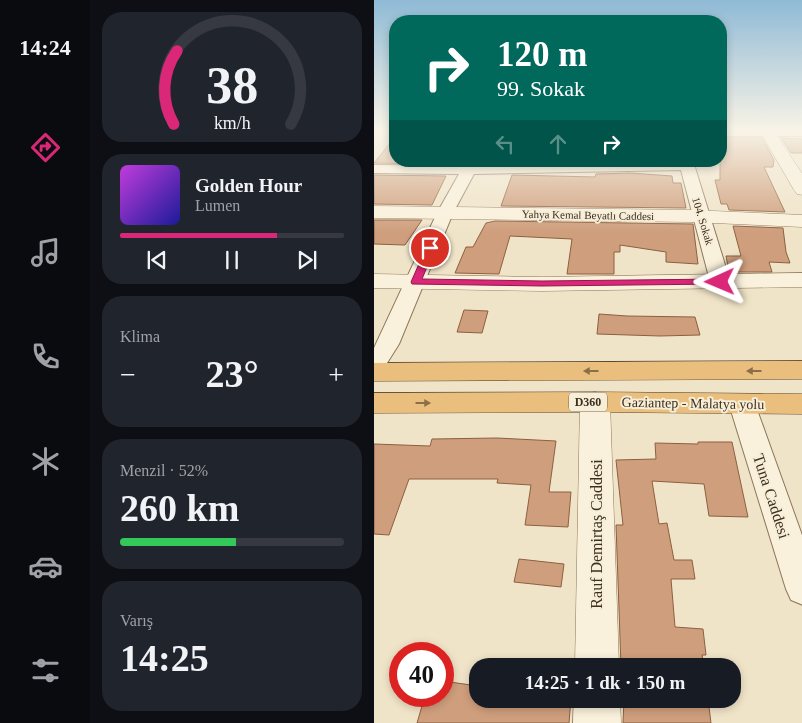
<!DOCTYPE html>
<html lang="tr">
<meta charset="utf-8">
<style>
:root{--surface:#171b24;--page:#20242c;--text:#f1f3f6;--muted:#9ea1a6;--line:#363941;--accent:#db2777}
body{margin:0;font-family:"Times New Roman",serif;background:var(--page);color:var(--text);height:100vh;display:flex;flex-direction:column;font-size:19px;white-space:nowrap}
*{box-sizing:border-box;margin:0}
p{font-size:16px;color:var(--muted)}
.icon{flex:none;width:28px;height:28px;fill:none;stroke:currentColor;stroke-width:2;stroke-linecap:round;stroke-linejoin:round}
.map{position:relative;flex:1;overflow:hidden}
.sheet{display:flex;flex-direction:column;gap:12px;padding:12px;background:#0d0f14;width:284px}
.sheet>*{flex:none}
.guide{position:absolute;left:15px;top:15px;width:338px;height:152px;border-radius:20px;box-shadow:0 2px 8px #0003;background:#00695c;color:#fff;overflow:hidden}
.speed{position:absolute;left:15px;top:642px;display:flex;gap:10px;font-size:25px;font-weight:700;text-align:center}
.speed>*{display:grid;place-content:center;width:65px;height:65px;border-radius:50%;background:var(--surface);box-shadow:0 2px 8px #0003;line-height:1}
.speed .limit{border:8px solid #d22;background:#fff;color:#111}
.pin{position:absolute;display:grid;place-items:center;width:42px;height:42px;color:#fff;margin:-21px;border:2px solid #fff;border-radius:50%;box-shadow:0 1px 5px #0007}
.me{position:absolute;width:55px;margin:-28px;rotate:269deg;stroke-linejoin:round;filter:drop-shadow(0 0 4px #0008)}
.turn{display:flex;align-items:center;gap:18px;height:105px;padding:0 25px;font-size:22px}
.turn .icon{width:65px;height:65px;stroke-width:2.5}
.turn b{display:block;font-size:35px;line-height:42px}
.lanes{display:flex;align-items:center;height:48px;padding:0 25px;background:#0003;justify-content:center;gap:25px;direction:ltr}
.lanes .off{opacity:.35}
.big{font-size:38px;font-weight:700;line-height:1.1}
.sheet .tile{flex:1;display:flex;flex-direction:column;justify-content:center;gap:8px;min-width:0;padding:0 18px;border-radius:20px;background:var(--page)}
.sheet .dial{align-items:center;gap:0}
.dial svg{height:130px;overflow:visible;fill:none;stroke:var(--line);stroke-width:7;stroke-linecap:round;text-anchor:middle}
.dial text{fill:var(--text);stroke:none}
.song{display:flex;align-items:center;gap:15px}
.cover{width:60px;height:60px;border-radius:8px;background:linear-gradient(135deg,hsl(290 70% 55%),hsl(240 70% 35%))}
.played{height:5px;border-radius:2px;background:linear-gradient(90deg,var(--accent) 70%,var(--line) 70%)}
.keys{display:flex;justify-content:space-around;direction:ltr}
.heat{display:flex;justify-content:space-between;align-items:center;font-size:28px;direction:ltr}
.charge{height:8px;border-radius:4px;background:linear-gradient(90deg,#34c759 52%,var(--line) 0)}
.trip{position:absolute;left:95px;top:658px;width:272px;height:50px;border-radius:20px;background:var(--surface);box-shadow:0 2px 8px #0003;font-weight:700;line-height:50px;text-align:center}
main{display:flex;flex:1;min-height:0}
.menu{display:flex;flex-direction:column;width:90px;justify-content:space-around;align-items:center;background:#090b0e;color:var(--muted)}
.menu .icon{width:35px;height:35px}
.menu .active{color:var(--accent)}
.menu b{font-size:22px;color:var(--text)}
.map>svg:first-child{display:block}
</style>
<main>
<nav class="menu">
<b>14:24</b>
<svg class="icon active" aria-label="directions" viewBox="0 0 24 24"><path d="M12 3l9 9-9 9-9-9zM9 14v-3h6M13 9l2 2-2 2"/></svg>
<svg class="icon" aria-label="music" viewBox="0 0 24 24"><path d="M9 18V5l10-2v13"/><circle cx="6" cy="18" r="3"/><circle cx="16" cy="16" r="3"/></svg>
<svg class="icon" aria-label="phone" viewBox="0 0 24 24"><path d="M5 4h4l2 5-3 2q2 4 5 5l2-3 5 2v4C11 20 4 13 5 4z"/></svg>
<svg class="icon" aria-label="climate" viewBox="0 0 24 24"><path d="M12 3v18M4 7l16 10M4 17L20 7"/></svg>
<svg class="icon" aria-label="car" viewBox="0 0 24 24"><path d="M5 17H2v-5l4-1 3-4h7l3 4 3 1v5h-3M9 17h6M6 11h13"/><circle cx="7" cy="17" r="2"/><circle cx="17" cy="17" r="2"/></svg>
<svg class="icon" aria-label="filters" viewBox="0 0 24 24"><path d="M4 7h16M4 17h16"/><circle cx="9" cy="7" r="2"/><circle cx="15" cy="17" r="2"/></svg>
</nav>
<section class="sheet">
<div class="tile dial"><svg viewBox="0 0 100 80">
<path d="M14 69A42 42 0 1 1 86 69"/>
<path d="M14 69A42 42 0 0 1 16 24" stroke="#db2777"/>
<text x="50" y="56" font-size="32" font-weight="700">38</text>
<text x="50" y="72" font-size="11">km/h</text>
</svg></div>
<div class="tile">
<div class="song"><i class="cover"></i><div><b>Golden Hour</b><p>Lumen</p></div></div>
<div class="played"></div>
<div class="keys"><svg class="icon" aria-label="previous" viewBox="0 0 24 24"><path d="M18 5L8 12l10 7zM5 5v14"/></svg><svg class="icon" aria-label="pause" viewBox="0 0 24 24"><path d="M8 5v14M16 5v14"/></svg><svg class="icon" aria-label="next" viewBox="0 0 24 24"><path d="M6 5l10 7-10 7zM19 5v14"/></svg></div>
</div>
<div class="tile"><p>Klima</p>
<div class="heat"><a>−</a><b class="big">23°</b><a>+</a></div>
</div>
<div class="tile"><p>Menzil · 52%</p><b class="big">260 km</b><div class="charge"></div></div>
<div class="tile"><p>Varış</p><b class="big">14:25</b></div>
</section>
<div class="map">
<svg width="429" height="723" viewBox="0 0 429 723">
<rect width="100%" height="100%" fill="#f0e4c8"/>
<path fill="#cf9f7d" stroke="#8d5f41" d="M21 137V161H55L53 164 0 163Z
M346 138H388L400 160 399 167H390L411 212 355 210 353 204H347L341 180H346Z
M407 138 429 139 428 153H417Z
M256 173 298 176 299 183H307L312 208 127 206 138 175 221 177 222 174Z
M0 175 72 176 58 205 0 204Z
M0 220H48L31 245 0 244Z
M121 221 319 224 324 264 292 262V252L246 245V252H240V274H193L198 239 136 236 125 274 81 273 92 247H99L112 223Z
M359 226 409 228 412 252 416 263 395 262 398 272H355L352 256H367Z
M90 310 114 311 108 333 83 332Z
M225 314 253 316 321 317 326 335 286 336 223 334Z
M123 438 182 441 175 492H197L194 527 151 525 157 485 123 483 124 479H35L15 535 0 534V444L56 446 58 439Z
M324 442H358L374 517 335 516 330 484 278 481 285 524 293 523 300 560H318L321 579H297L301 627 329 629 332 655H328L330 666H247L242 525H249L242 460 282 459 281 443 324 444Z
M145 559 190 564 187 587 140 582Z
M69 681 104 686V699H197L195 723H43L51 696H69Z
M250 699H334L337 723H249Z"/>
<g fill="none" stroke-linecap="round" stroke-linejoin="round">
<g stroke="#8d765c" stroke-width="2">
<path id="minor" d="M346 131H429V136H346Z
M93 161H107L105 165 319 161 356 281 353 285 346 287 339 285 336 281 307 170 100 174 79 213 25 344 8 371 0 374V348L63 213 85 174 0 173V165L90 166Z
M368 395 377 398 381 404 429 538V605L417 600 412 589 355 404 359 398Z"/>
</g>
<g stroke="#8d765c" stroke-width="1">
<path id="tertiary" d="M386 131H400L429 175V195L423 194 420 190Z
M0 206 317 210 429 215V227L317 222 0 218Z
M429 273V287L168 291 0 288V274L168 277Z
M221 392 232 395 236 402 245 666H201L206 402 210 395Z
M200 699H246L247 723H199Z"/>
</g>
<g stroke="#5b4430" stroke-width="1">
<path id="trunk" d="M429 361V379L0 381V363Z
M221 392 429 394V414L221 412 0 413V393Z"/>
</g>
<use href="#minor" fill="#faf1dc" fill-rule="evenodd"/>
<use href="#tertiary" fill="#faf1dc" fill-rule="evenodd"/>
<use href="#trunk" fill="#eabe7c" fill-rule="evenodd"/>
</g>
<defs><path id="oneway-solid" d="M-6-.8H1V-3.2L6.5 0L1 3.2V.8H-6Z" transform="scale(1.25)"/></defs>
<g fill="#8b6f49">
<use href="#oneway-solid" transform="translate(217 371) rotate(180)"/>
<use href="#oneway-solid" transform="translate(380 371) rotate(180)"/>
<use href="#oneway-solid" transform="translate(49 403)"/>
</g>
<linearGradient id="sky" x2="0" y2="1"><stop stop-color="#8fbad6"/><stop offset="0.56" stop-color="#f8f3e6"/><stop offset="1" stop-color="#f8f3e6" stop-opacity="0"/></linearGradient>
<rect width="429" height="232" fill="url(#sky)"/>
<path fill="#db2777" stroke="#8e194d" d="M56 245 61 248 48 279 168 281 346 279 351 282 346 284 168 286 38 284 37 282 52 248Z"/>
<g text-anchor="middle" stroke-width="4" stroke-linejoin="round" paint-order="stroke">
<g font-size="11" fill="#3d2e20" stroke="#f7eed8">
<text transform="translate(214 215) rotate(1)" y="4">Yahya Kemal Beyatlı Caddesi</text>
<text transform="translate(329 221) rotate(73)" y="4">104. Sokak</text>
</g>
<rect fill="#f7eed8" stroke="#756857" stroke-width="1" x="195" y="392.5" width="38" height="19" rx="4"/>
<g font-size="12" font-weight="bold" fill="#3d2e20">
<text x="214" y="406">D360</text>
</g>
<g font-size="14" fill="#3d2e20" stroke="#f7eed8">
<text transform="translate(319 403) rotate(1)" y="5">Gaziantep - Malatya yolu</text>
</g>
<g font-size="16" fill="#3d2e20" stroke="#f7eed8">
<text transform="translate(398 496) rotate(72)" y="6">Tuna Caddesi</text>
<text transform="translate(222 534) rotate(-90)" y="6">Rauf Demirtaş Caddesi</text>
</g>
</g>
</svg>
<div class="speed"><div class="limit">40</div></div>
<div class="pin" style="left:56px;top:248px;background:#d93025"><svg class="icon" aria-label="arrive" viewBox="0 0 24 24"><path d="M6 21V4h12l-3 4 3 4H6"/></svg></div>
<svg class="me" style="left:346px;top:282px" viewBox="-20 -20 40 40"><path d="M0-17L14 15 0 8-14 15z" fill="#db2777" stroke="#fff" stroke-width="4"/></svg>
<div class="trip">14:25 · 1 dk · 150 m</div>
<div class="guide">
<div class="turn"><svg class="icon" aria-label="right" viewBox="0 0 24 24"><path d="M7 20v-9h11M14 6l5 5-5 5"/></svg><div><b>120 m</b>99. Sokak</div></div>
<div class="lanes"><svg class="icon off" aria-label="left" viewBox="0 0 24 24"><path d="M17 20v-9H6M10 6l-5 5 5 5"/></svg><svg class="icon off" aria-label="ahead" viewBox="0 0 24 24"><path d="M12 20V5M6 11l6-6 6 6"/></svg><svg class="icon" aria-label="right" viewBox="0 0 24 24"><path d="M7 20v-9h11M14 6l5 5-5 5"/></svg></div>
</div>
</div>
</main>
